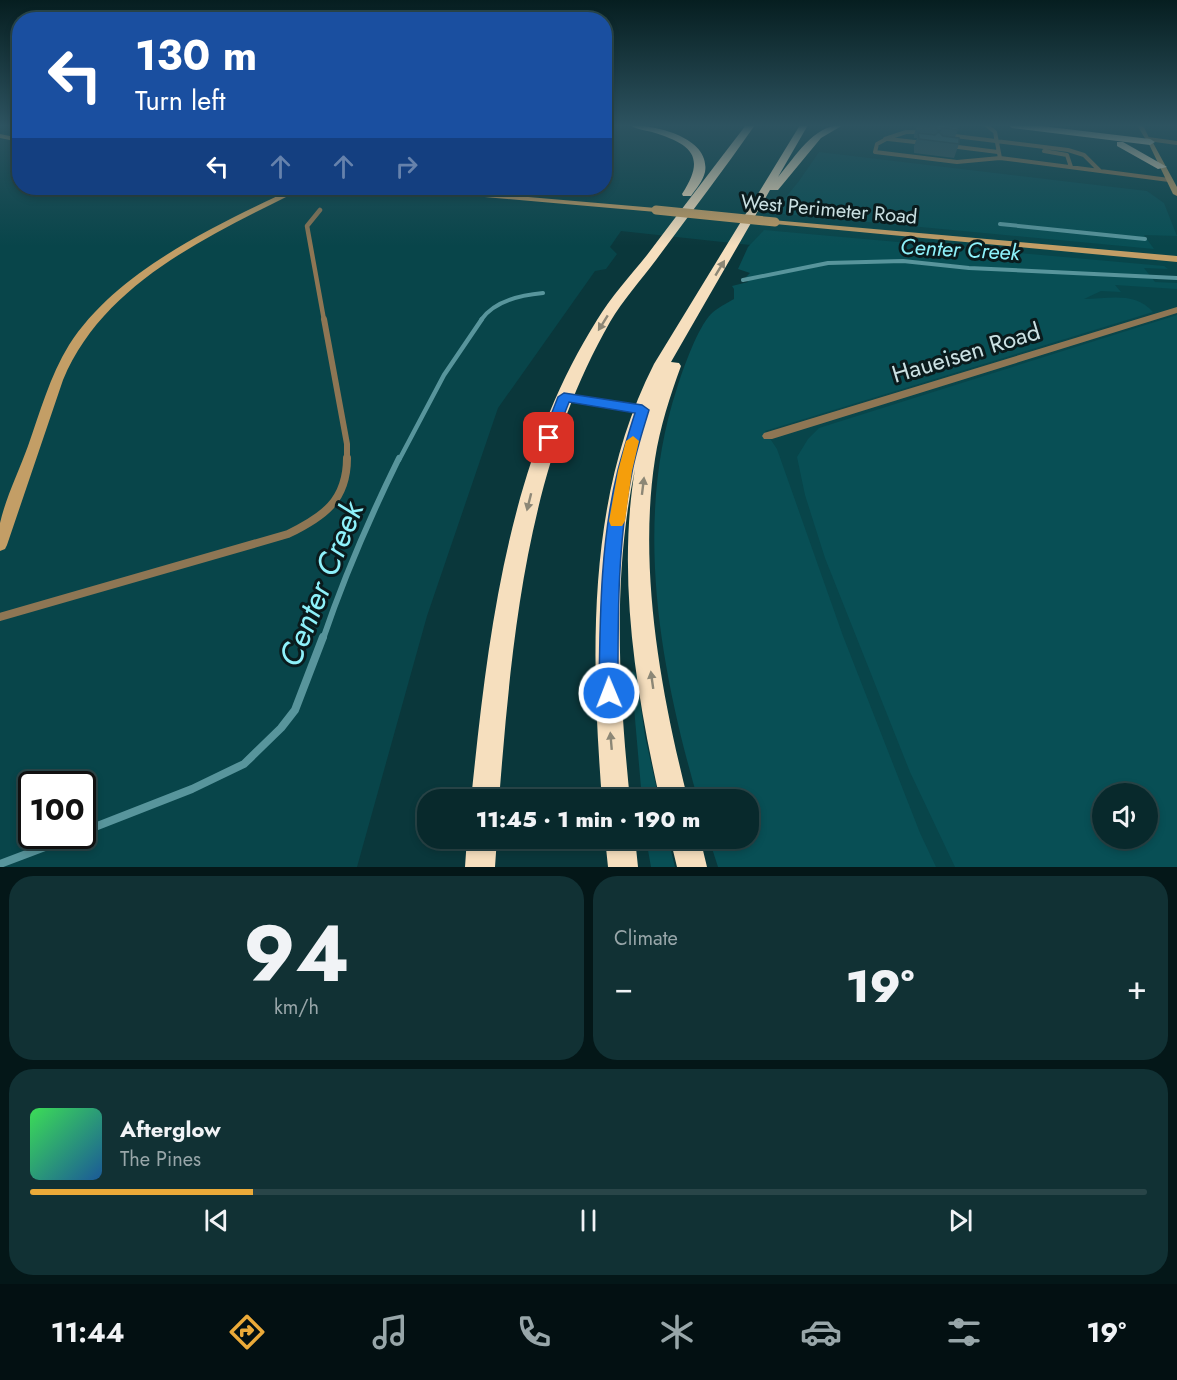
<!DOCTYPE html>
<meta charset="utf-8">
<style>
:root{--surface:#08292c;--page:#113134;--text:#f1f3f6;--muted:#98a6a9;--line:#294548;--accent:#ebaa39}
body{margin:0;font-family:Jost,sans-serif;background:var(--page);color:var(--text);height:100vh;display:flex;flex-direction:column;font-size:22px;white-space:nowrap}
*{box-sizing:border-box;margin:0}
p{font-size:20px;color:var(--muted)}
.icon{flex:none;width:33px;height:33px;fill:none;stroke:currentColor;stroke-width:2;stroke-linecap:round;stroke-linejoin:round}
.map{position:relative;height:867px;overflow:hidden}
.panel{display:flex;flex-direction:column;gap:9px;padding:9px;background:#041718;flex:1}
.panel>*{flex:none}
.guide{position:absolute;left:12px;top:12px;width:600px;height:183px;border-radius:24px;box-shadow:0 3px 9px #0003,0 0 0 2px var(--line);background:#1a4fa0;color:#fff;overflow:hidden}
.fabs{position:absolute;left:1092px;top:783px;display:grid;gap:12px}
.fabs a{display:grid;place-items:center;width:66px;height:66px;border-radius:50%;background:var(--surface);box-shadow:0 3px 9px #0003,0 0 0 2px var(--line);font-size:30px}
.speed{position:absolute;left:18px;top:771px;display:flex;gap:12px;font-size:30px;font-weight:700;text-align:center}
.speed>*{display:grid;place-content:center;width:78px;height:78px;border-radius:50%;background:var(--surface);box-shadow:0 3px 9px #0003,0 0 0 2px var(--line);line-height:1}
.speed .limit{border:3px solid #111;border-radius:9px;background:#fff;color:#111}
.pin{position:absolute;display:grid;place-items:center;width:51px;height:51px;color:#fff;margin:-26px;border-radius:12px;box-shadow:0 3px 9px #0006}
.me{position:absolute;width:66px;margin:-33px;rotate:359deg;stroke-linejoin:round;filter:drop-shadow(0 0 4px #0008)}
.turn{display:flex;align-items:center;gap:21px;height:126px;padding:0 24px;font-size:27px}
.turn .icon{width:78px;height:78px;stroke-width:2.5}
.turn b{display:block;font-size:42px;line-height:51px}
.lanes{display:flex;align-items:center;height:57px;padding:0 24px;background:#0003;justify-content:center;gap:30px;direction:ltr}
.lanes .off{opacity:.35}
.big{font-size:45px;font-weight:800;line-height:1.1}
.panel .widget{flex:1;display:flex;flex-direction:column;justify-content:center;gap:9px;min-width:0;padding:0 21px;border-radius:24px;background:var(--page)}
.panel .dial{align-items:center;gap:0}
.dial b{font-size:78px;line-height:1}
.song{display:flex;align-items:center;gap:18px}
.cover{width:72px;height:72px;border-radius:9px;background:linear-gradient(135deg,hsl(130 70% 55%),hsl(210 70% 35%))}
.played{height:6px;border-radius:3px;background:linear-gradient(90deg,var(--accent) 20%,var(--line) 20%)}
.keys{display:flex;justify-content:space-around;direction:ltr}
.heat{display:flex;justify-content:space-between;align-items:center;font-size:33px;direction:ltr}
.panel .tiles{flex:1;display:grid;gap:9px;grid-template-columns:1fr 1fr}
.widget:last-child{grid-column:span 2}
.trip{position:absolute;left:417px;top:789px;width:342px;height:60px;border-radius:24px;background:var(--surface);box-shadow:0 3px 9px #0003,0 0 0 2px var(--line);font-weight:800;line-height:60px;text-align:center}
.menu{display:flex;height:96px;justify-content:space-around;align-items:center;background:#031012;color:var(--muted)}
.menu .icon{width:42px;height:42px}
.menu .on{color:var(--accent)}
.menu b{font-size:27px;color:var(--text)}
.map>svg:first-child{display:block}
</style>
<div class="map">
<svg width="1177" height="867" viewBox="0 0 1177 867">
<rect width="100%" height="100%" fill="#0a373b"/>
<path fill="#08454a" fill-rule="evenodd" d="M0 125H19L20 188H604L605 125H1177V867H855L748 457 823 253 621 231 610 247 617 254 606 269 595 271 498 408 427 616 357 867H0ZM32 784H82V836H32ZM1102 794H1148V838H1102Z"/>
<path fill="#084f55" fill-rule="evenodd" d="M819 152 1147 191 1164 203 1177 236 1144 235 1154 249 773 213 799 181Z
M764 230 1164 266 1168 269 1144 268 1155 282 1177 283V289L1115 285 1121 292 1101 291 1084 299C1108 299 1135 291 1153 312L765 431 777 449 843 636 920 833 936 867H718L709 839 748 838V800H698C660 667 633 522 677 388 683 369 698 327 711 314 717 308 727 303 734 299V289L732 286 748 282 745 278 750 273 738 269 748 247Z
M1177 315V867H955L910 772 825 558 805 495 797 457 808 439 819 428ZM1102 794H1148V838H1102Z
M633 671 636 674 645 736 659 799H642L631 673Z
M646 839H668L675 867H651Z"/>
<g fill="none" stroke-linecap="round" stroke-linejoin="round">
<path stroke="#58959c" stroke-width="4" d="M1000 224 1145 239
M743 280 828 263 903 261 969 268 1177 278
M481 320C494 301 521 295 543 293"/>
<path stroke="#58959c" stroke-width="4.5" d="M399 460 444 375 482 319"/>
<path stroke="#58959c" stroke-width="6" d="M323 639C344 577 370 517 399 458"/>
<path stroke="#58959c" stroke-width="8" d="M82 832 192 789 244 764 281 728 295 710 323 637
M0 864 74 836"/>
<path stroke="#8e7654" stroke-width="4" d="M986 125 995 132 1000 158 1169 180
M947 135 1068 150 1084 155 1100 171
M890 137 877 144 875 152 957 162 1000 158
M885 139 906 132H924
M888 139 924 143
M1148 139 1177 143
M950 146 998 152
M1044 151 1067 155 1071 167"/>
<path stroke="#8e7654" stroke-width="4.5" d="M320 210 307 226 324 320"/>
<path stroke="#8e7654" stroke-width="6" d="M324 319 347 444V460
M567 397 642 410"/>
<path stroke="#8e7654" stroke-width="8" d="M0 617 288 534C323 517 347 501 347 458"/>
<path fill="#8e7654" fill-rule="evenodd" d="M1137 125H1143L1150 140H1146Z
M1177 307V313L772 439H764L762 436 764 433Z"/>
<path fill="#c39e66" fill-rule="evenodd" d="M0 134 20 138V142L0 138Z
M1146 138 1151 139 1177 187V196L1173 194Z
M294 188H302V189L318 188 294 197 288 196C202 239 102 286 63 380L7 545 5 549 0 551C0 542 0 532 0 523 6 497 19 471 28 446 40 412 50 376 69 345 117 270 217 225 294 188Z
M403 188H425L656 208 660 210 656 212 406 190Z
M772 220 1177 256V262L775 224 771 222Z"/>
<path fill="#f6dfbe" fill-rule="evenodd" d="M630 125C654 125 711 137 705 172 703 181 696 189 691 196H683L682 194C707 156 691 144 652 132 644 130 635 129 630 125Z
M746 125H755C723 171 689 215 656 260 641 280 623 300 610 322 527 467 512 636 499 800H471C488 636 507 463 597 320 611 297 630 276 647 255 680 211 713 168 746 125Z
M800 125H808L778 177C796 156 814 124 843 125L821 138 778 190H770L671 362 679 363 681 366C670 396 660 427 655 459 638 569 661 693 688 800H660C636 693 617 577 635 469 612 577 619 690 630 800H602C591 655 586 497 654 364Z
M1008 125H1033L1150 139 1155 142 1150 145 1012 128Z
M1117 142H1123L1167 167 1158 169 1117 146Z
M467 838H497L495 867H465Z
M605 838H635L638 867H608Z
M670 838H700L707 867H677Z"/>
<path stroke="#c39e66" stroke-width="7" d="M656 210 665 211"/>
<path stroke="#c39e66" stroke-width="9" d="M656 210 775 222"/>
</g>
<path fill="#35595d" d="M917 125H939L958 130 955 137 959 144 954 158 914 153V146L917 138H914V135Z"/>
<path fill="#3e686c" stroke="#2b494c" stroke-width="1.5" d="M918 125H939L958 127V130L942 128 939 132 943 136 959 138V144L919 139 918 133 935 135 939 131 935 127Z"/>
<defs><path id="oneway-solid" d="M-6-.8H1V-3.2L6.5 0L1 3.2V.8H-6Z" transform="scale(1.5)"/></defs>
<g fill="#8c8776">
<use href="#oneway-solid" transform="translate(720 268) rotate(-59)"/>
<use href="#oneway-solid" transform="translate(603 323) rotate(122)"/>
<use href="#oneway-solid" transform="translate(643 486) rotate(-83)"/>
<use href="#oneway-solid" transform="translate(529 502) rotate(104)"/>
<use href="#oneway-solid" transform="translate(652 680) rotate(-98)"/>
<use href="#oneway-solid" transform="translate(611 741) rotate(-95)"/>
</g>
<linearGradient id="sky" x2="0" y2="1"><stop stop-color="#061e20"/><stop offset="0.51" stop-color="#2d5360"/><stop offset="1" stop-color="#2d5360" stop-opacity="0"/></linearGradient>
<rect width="1177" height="246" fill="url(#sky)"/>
<path fill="#1a73e8" stroke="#114b97" stroke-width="1.5" d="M564 393 642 405 649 410C643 430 636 451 632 472 617 544 618 619 618 693L616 699 609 702 602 699 599 693C600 619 600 542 618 470 623 451 629 432 635 413L569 402 554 441H544L542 438 558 397Z"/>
<path fill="#f59e0b" d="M633 436 639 441 632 471 625 521 622 526H611L609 521 618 471 626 441Z"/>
<g text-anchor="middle" stroke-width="6" stroke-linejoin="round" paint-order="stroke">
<g font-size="20" fill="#cbe1e3" stroke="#0a1b1d">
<text transform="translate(829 209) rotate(5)" y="7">West Perimeter Road</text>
</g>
<g font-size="22" font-style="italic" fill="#8ef1fa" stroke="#0a1b1d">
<text transform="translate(960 249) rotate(3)" y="8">Center Creek</text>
</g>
<g font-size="24" fill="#cbe1e3" stroke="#0a1b1d">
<text transform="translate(966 353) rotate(-17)" y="8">Haueisen Road</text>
</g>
<g font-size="32" font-style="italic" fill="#8ef1fa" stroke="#0a1b1d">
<text transform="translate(321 584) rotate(-68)" y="11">Center Creek</text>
</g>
</g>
</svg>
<div class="fabs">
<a><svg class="icon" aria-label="sound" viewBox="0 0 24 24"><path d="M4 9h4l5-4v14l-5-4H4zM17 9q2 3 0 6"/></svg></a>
</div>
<div class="speed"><div class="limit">100</div></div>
<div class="pin" style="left:549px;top:438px;background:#d93025"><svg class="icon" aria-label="arrive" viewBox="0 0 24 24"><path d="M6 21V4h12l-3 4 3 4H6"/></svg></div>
<svg class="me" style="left:609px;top:693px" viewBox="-20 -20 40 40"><circle r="17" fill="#1a73e8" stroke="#fff" stroke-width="3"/><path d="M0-11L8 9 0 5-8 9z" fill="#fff"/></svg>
<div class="trip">11:45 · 1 min · 190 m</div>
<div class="guide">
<div class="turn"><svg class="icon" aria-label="left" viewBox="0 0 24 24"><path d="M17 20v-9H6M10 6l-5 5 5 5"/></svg><div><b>130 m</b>Turn left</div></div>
<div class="lanes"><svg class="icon" aria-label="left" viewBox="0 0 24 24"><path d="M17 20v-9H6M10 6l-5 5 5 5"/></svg><svg class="icon off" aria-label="ahead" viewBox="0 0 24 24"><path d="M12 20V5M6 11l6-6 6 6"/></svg><svg class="icon off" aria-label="ahead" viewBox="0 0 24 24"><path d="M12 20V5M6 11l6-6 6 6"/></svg><svg class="icon off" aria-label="right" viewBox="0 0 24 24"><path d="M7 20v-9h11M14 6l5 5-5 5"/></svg></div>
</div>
</div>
<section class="panel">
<div class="tiles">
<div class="widget dial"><b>94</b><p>km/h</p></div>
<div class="widget"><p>Climate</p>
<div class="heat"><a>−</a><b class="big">19°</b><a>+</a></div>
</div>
<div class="widget">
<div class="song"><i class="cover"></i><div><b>Afterglow</b><p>The Pines</p></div></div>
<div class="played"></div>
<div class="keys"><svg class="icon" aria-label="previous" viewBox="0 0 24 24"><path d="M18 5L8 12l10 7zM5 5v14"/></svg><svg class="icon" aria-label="pause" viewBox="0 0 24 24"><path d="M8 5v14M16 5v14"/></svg><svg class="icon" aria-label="next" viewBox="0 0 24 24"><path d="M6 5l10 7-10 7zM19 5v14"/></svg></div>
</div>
</div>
</section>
<nav class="menu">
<b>11:44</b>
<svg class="icon on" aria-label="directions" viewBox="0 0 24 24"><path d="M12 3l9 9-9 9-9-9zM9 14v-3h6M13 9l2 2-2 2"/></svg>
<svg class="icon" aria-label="music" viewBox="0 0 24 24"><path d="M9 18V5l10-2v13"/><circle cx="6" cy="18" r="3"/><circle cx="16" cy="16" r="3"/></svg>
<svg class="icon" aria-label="phone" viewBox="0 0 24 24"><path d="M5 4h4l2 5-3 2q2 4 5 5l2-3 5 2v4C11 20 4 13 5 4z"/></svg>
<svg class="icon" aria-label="climate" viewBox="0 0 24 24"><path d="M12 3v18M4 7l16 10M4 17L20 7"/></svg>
<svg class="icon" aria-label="car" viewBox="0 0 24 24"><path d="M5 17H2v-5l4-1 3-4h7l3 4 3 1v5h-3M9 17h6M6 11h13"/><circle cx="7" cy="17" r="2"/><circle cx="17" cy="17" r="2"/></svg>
<svg class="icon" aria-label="filters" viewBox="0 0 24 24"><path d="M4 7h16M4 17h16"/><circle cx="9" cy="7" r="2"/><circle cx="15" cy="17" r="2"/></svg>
<b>19°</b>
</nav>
